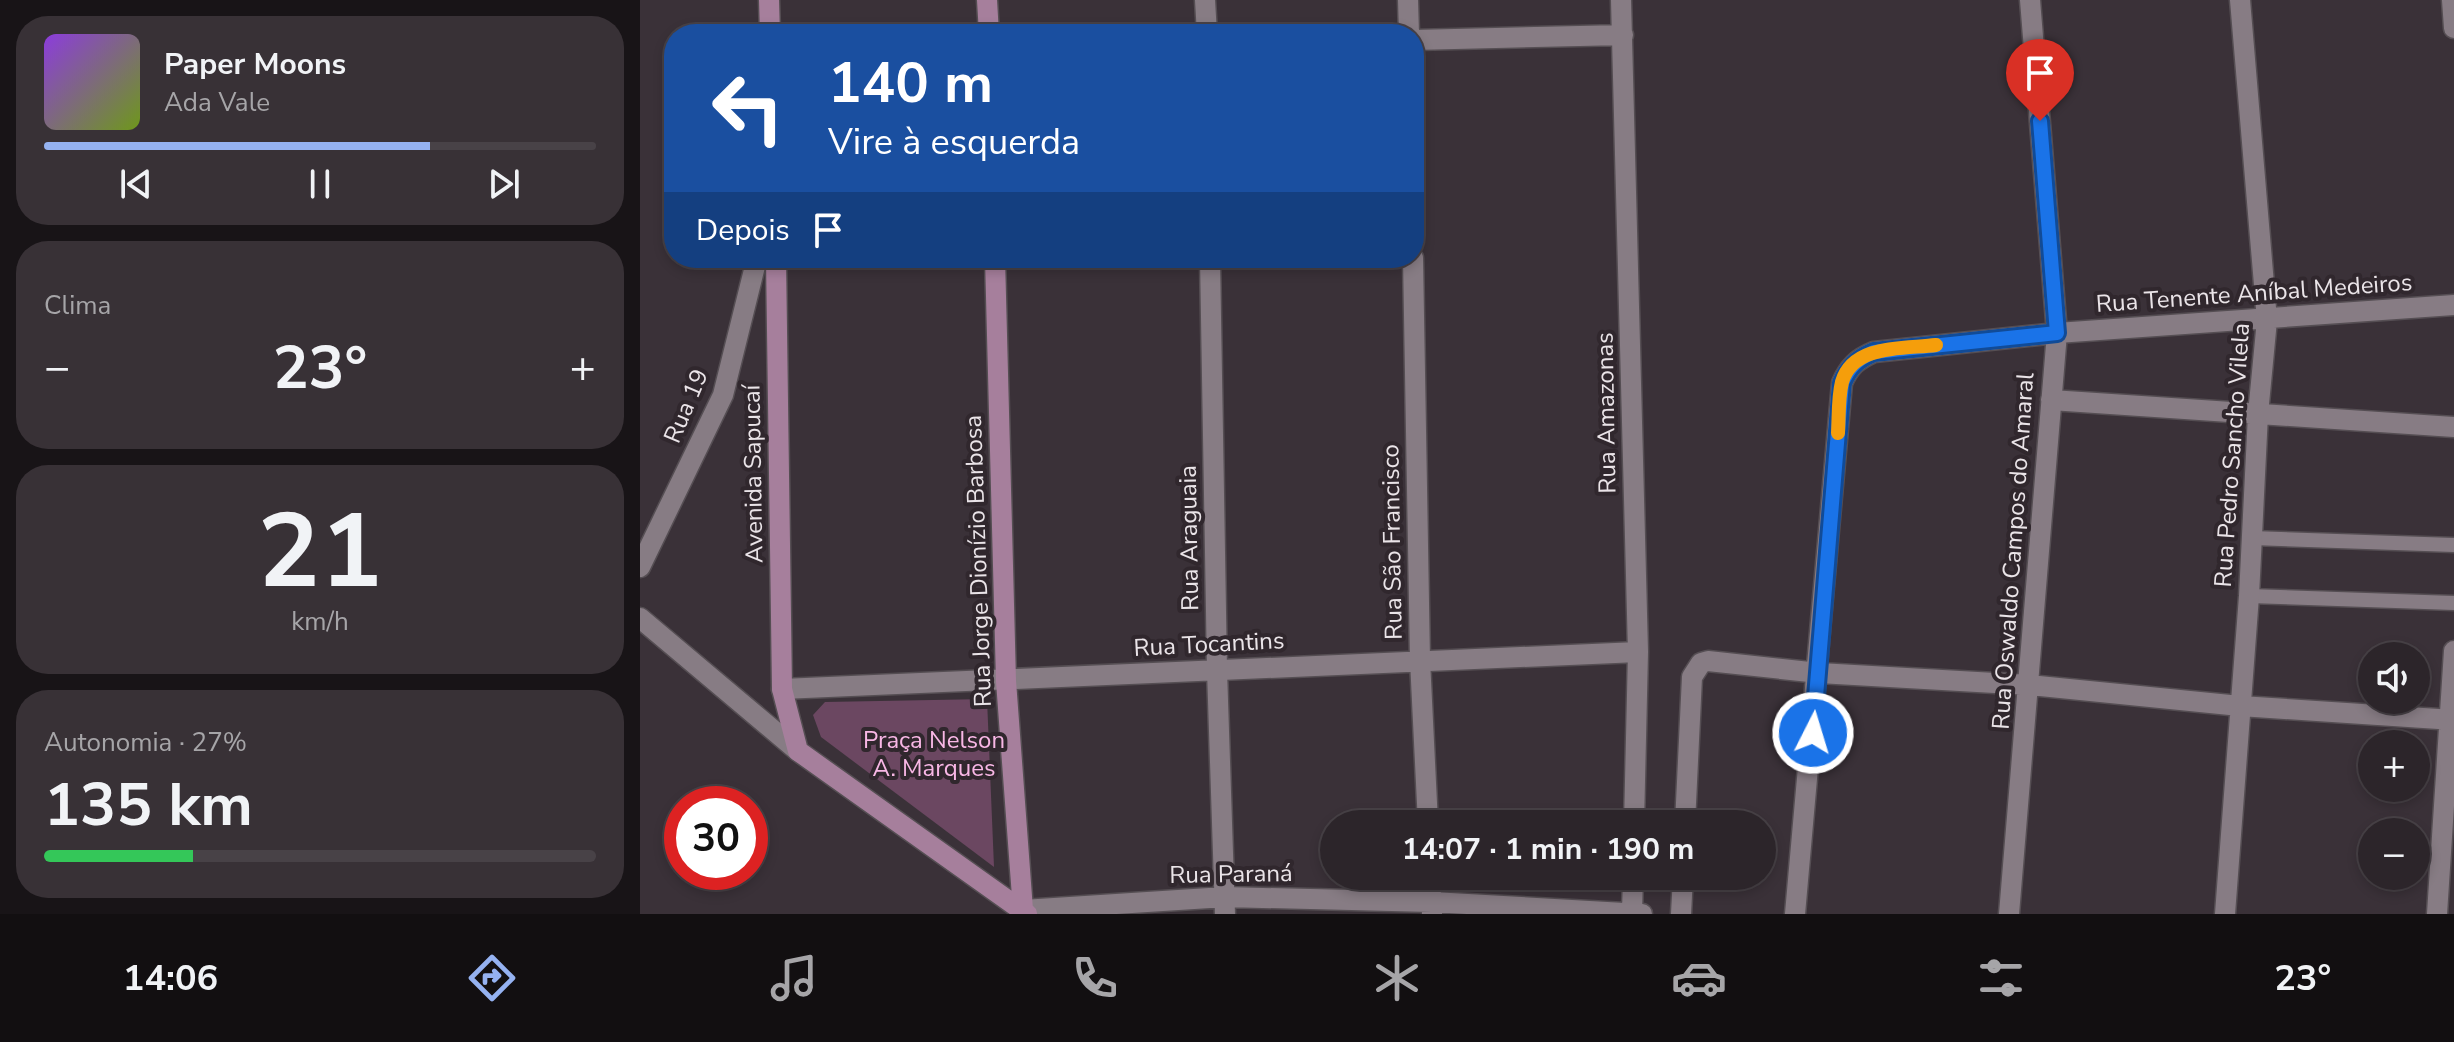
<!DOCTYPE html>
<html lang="pt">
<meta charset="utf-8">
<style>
:root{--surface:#2c252a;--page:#383136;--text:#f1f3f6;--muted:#a6a5a8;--line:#484247;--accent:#95b2f1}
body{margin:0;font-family:"Nunito Sans",sans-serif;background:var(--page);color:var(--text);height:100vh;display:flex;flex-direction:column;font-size:30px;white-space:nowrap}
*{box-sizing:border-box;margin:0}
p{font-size:26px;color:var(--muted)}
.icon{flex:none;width:44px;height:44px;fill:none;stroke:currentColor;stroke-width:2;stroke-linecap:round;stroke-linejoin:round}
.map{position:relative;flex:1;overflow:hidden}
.details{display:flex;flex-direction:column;gap:16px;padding:16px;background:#181417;width:640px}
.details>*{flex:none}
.hud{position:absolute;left:24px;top:24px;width:760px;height:244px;border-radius:32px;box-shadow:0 4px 12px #0003,0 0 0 2px var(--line);background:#1a4fa0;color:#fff;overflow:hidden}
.buttons{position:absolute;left:1718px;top:642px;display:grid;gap:16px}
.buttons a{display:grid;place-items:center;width:72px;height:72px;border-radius:50%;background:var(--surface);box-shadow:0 4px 12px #0003,0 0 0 2px var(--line);font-size:40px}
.speed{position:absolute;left:24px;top:786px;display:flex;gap:16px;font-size:40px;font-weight:700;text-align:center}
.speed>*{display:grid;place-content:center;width:104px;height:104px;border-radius:50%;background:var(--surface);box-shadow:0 4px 12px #0003,0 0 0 2px var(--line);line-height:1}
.speed .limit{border:12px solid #d22;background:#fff;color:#111}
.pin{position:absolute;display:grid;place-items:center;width:68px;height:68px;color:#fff;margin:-82px -34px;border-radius:50% 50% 50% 0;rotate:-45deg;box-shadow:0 0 8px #0007}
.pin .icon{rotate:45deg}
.me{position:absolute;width:88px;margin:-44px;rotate:5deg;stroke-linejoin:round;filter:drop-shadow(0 0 6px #0008)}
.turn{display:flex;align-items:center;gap:28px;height:168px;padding:0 32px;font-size:36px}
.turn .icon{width:104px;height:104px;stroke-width:2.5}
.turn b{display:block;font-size:56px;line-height:68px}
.then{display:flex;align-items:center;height:76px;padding:0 32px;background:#0003;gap:16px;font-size:30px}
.big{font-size:60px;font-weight:700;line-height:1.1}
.details .card{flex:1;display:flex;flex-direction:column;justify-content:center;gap:12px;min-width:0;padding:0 28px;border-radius:32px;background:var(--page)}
.details .dial{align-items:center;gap:0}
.dial b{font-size:104px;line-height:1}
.song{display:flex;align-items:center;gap:24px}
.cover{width:96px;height:96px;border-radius:12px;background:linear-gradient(135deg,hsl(270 70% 55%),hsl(80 70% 35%))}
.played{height:8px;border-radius:4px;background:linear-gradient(90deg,var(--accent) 70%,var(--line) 70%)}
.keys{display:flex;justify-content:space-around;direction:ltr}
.heat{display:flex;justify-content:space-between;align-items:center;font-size:44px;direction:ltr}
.charge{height:12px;border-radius:6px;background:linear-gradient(90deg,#34c759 27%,var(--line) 0)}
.trip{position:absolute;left:680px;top:810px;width:456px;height:80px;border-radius:40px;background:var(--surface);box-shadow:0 4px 12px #0003,0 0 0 2px var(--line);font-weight:700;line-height:80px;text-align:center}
.menu{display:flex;height:128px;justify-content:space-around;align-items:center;background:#120f11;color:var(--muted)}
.menu .icon{width:56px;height:56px}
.menu .active{color:var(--accent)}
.menu b{font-size:36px;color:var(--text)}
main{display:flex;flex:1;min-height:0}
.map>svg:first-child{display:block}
</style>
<main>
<section class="details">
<div class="card">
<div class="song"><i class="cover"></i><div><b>Paper Moons</b><p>Ada Vale</p></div></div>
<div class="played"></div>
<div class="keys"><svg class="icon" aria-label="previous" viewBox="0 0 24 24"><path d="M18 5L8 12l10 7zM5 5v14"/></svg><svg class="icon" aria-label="pause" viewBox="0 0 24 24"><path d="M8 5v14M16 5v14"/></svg><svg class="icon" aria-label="next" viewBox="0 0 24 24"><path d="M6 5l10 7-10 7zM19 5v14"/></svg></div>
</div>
<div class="card"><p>Clima</p>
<div class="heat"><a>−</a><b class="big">23°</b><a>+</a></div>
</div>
<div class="card dial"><b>21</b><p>km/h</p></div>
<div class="card"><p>Autonomia · 27%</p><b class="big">135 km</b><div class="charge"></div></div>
</section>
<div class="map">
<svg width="1814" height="914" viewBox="0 0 1814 914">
<rect width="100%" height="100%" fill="#3a3138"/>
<path fill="#6b4761" d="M347 699 354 867 181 737 173 715 185 702Z"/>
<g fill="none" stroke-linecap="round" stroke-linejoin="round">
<g stroke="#554e53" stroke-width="17">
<path id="service" d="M1612 538 1814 545
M1609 596 1814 603"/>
</g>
<g stroke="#554e53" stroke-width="23">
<path id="minor" d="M565 0 567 34
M768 0 769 34
M981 0 998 652 994 824
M1812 0 1814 28
M774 40 983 35
M570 258 577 670 585 914
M773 258 780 660 788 824
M1411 400 1814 427
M0 567 83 395 117 258
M0 618 158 751
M142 689 998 652
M1045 824 1052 677 1061 663 1068 661 1179 673 1390 685 1600 706 1814 720
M790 876 792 914
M992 913 993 876
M382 914 383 910 585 897 792 902 1002 914
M1041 914 1043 876
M1155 914 1202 383C1209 367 1217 359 1234 352L1417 333 1814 305
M1369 914 1417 333 1390 0
M1585 914 1609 596 1618 414 1627 320 1600 0
M1797 914 1814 651"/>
</g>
<g stroke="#554e53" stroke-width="23">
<path id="secondary" d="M129 0 130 34
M347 0 349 34
M136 258 142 689 158 751 387 914
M355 258 366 681 383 910"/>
</g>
<use href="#service" stroke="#877c84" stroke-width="14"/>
<use href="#minor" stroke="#877c84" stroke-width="20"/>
<use href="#secondary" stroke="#a67f9c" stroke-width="20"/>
</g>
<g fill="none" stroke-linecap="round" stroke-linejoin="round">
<g stroke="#114b97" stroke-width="20">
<path id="route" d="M1173 733 1202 383C1209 367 1217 359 1234 352L1417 333 1400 121"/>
</g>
<use href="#route" stroke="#1a73e8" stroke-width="14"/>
<path stroke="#f59e0b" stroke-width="14" d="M1198 433C1199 417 1198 398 1202 382 1213 344 1264 349 1296 345"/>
</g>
<g text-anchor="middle" stroke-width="8" stroke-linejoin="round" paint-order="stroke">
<g font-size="24" fill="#eae4e8" stroke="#30272d">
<text transform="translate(1614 293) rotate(-4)" y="8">Rua Tenente Aníbal Medeiros</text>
<text transform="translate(46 406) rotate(-67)" y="8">Rua 19</text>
<text transform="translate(966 413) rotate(-91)" y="8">Rua Amazonas</text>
<text transform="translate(1592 455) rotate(-86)" y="8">Rua Pedro Sancho Vilela</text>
<text transform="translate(113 474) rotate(-91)" y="8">Avenida Sapucaí</text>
<text transform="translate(549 538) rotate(-91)" y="8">Rua Araguaia</text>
<text transform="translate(752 542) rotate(-91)" y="8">Rua São Francisco</text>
<text transform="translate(1373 551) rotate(-86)" y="8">Rua Oswaldo Campos do Amaral</text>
<text transform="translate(338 561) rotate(-92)" y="8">Rua Jorge Dionízio Barbosa</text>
<text transform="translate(569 644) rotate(-3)" y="8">Rua Tocantins</text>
<text transform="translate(591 874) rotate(-1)" y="8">Rua Paraná</text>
</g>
<g font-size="24" fill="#f8b7e5" stroke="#30272d">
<text x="294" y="748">Praça Nelson<tspan x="294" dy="28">A. Marques</tspan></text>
</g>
</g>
</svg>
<div class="buttons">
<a><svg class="icon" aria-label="sound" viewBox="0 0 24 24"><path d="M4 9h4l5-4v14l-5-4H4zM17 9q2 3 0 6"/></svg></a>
<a>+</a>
<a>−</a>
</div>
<div class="speed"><div class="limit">30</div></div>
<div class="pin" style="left:1400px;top:121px;background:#d93025"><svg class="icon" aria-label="arrive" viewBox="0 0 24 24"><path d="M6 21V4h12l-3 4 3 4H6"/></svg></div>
<svg class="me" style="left:1173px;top:733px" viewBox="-20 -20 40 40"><circle r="17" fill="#1a73e8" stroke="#fff" stroke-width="3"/><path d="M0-11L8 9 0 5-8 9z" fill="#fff"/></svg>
<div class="trip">14:07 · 1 min · 190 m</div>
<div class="hud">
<div class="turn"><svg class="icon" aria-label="left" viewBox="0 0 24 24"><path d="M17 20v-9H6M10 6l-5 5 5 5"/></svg><div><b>140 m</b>Vire à esquerda</div></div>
<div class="then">Depois<svg class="icon" aria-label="arrive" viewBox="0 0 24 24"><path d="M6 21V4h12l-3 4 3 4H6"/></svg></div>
</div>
</div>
</main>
<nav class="menu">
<b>14:06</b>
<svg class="icon active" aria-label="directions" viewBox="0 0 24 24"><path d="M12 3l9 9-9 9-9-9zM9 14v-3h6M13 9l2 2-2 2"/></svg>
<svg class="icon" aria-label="music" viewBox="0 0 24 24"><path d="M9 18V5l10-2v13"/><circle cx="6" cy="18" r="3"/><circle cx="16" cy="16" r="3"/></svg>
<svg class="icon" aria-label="phone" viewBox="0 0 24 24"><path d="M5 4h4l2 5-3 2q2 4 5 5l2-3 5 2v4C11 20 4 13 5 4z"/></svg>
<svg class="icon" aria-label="climate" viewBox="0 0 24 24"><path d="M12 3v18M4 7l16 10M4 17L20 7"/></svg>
<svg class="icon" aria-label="car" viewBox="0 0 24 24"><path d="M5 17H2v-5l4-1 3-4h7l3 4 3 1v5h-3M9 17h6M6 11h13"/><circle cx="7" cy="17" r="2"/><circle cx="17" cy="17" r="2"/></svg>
<svg class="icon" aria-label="filters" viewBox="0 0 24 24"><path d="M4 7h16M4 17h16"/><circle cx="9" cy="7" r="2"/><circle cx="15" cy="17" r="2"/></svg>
<b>23°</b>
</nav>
